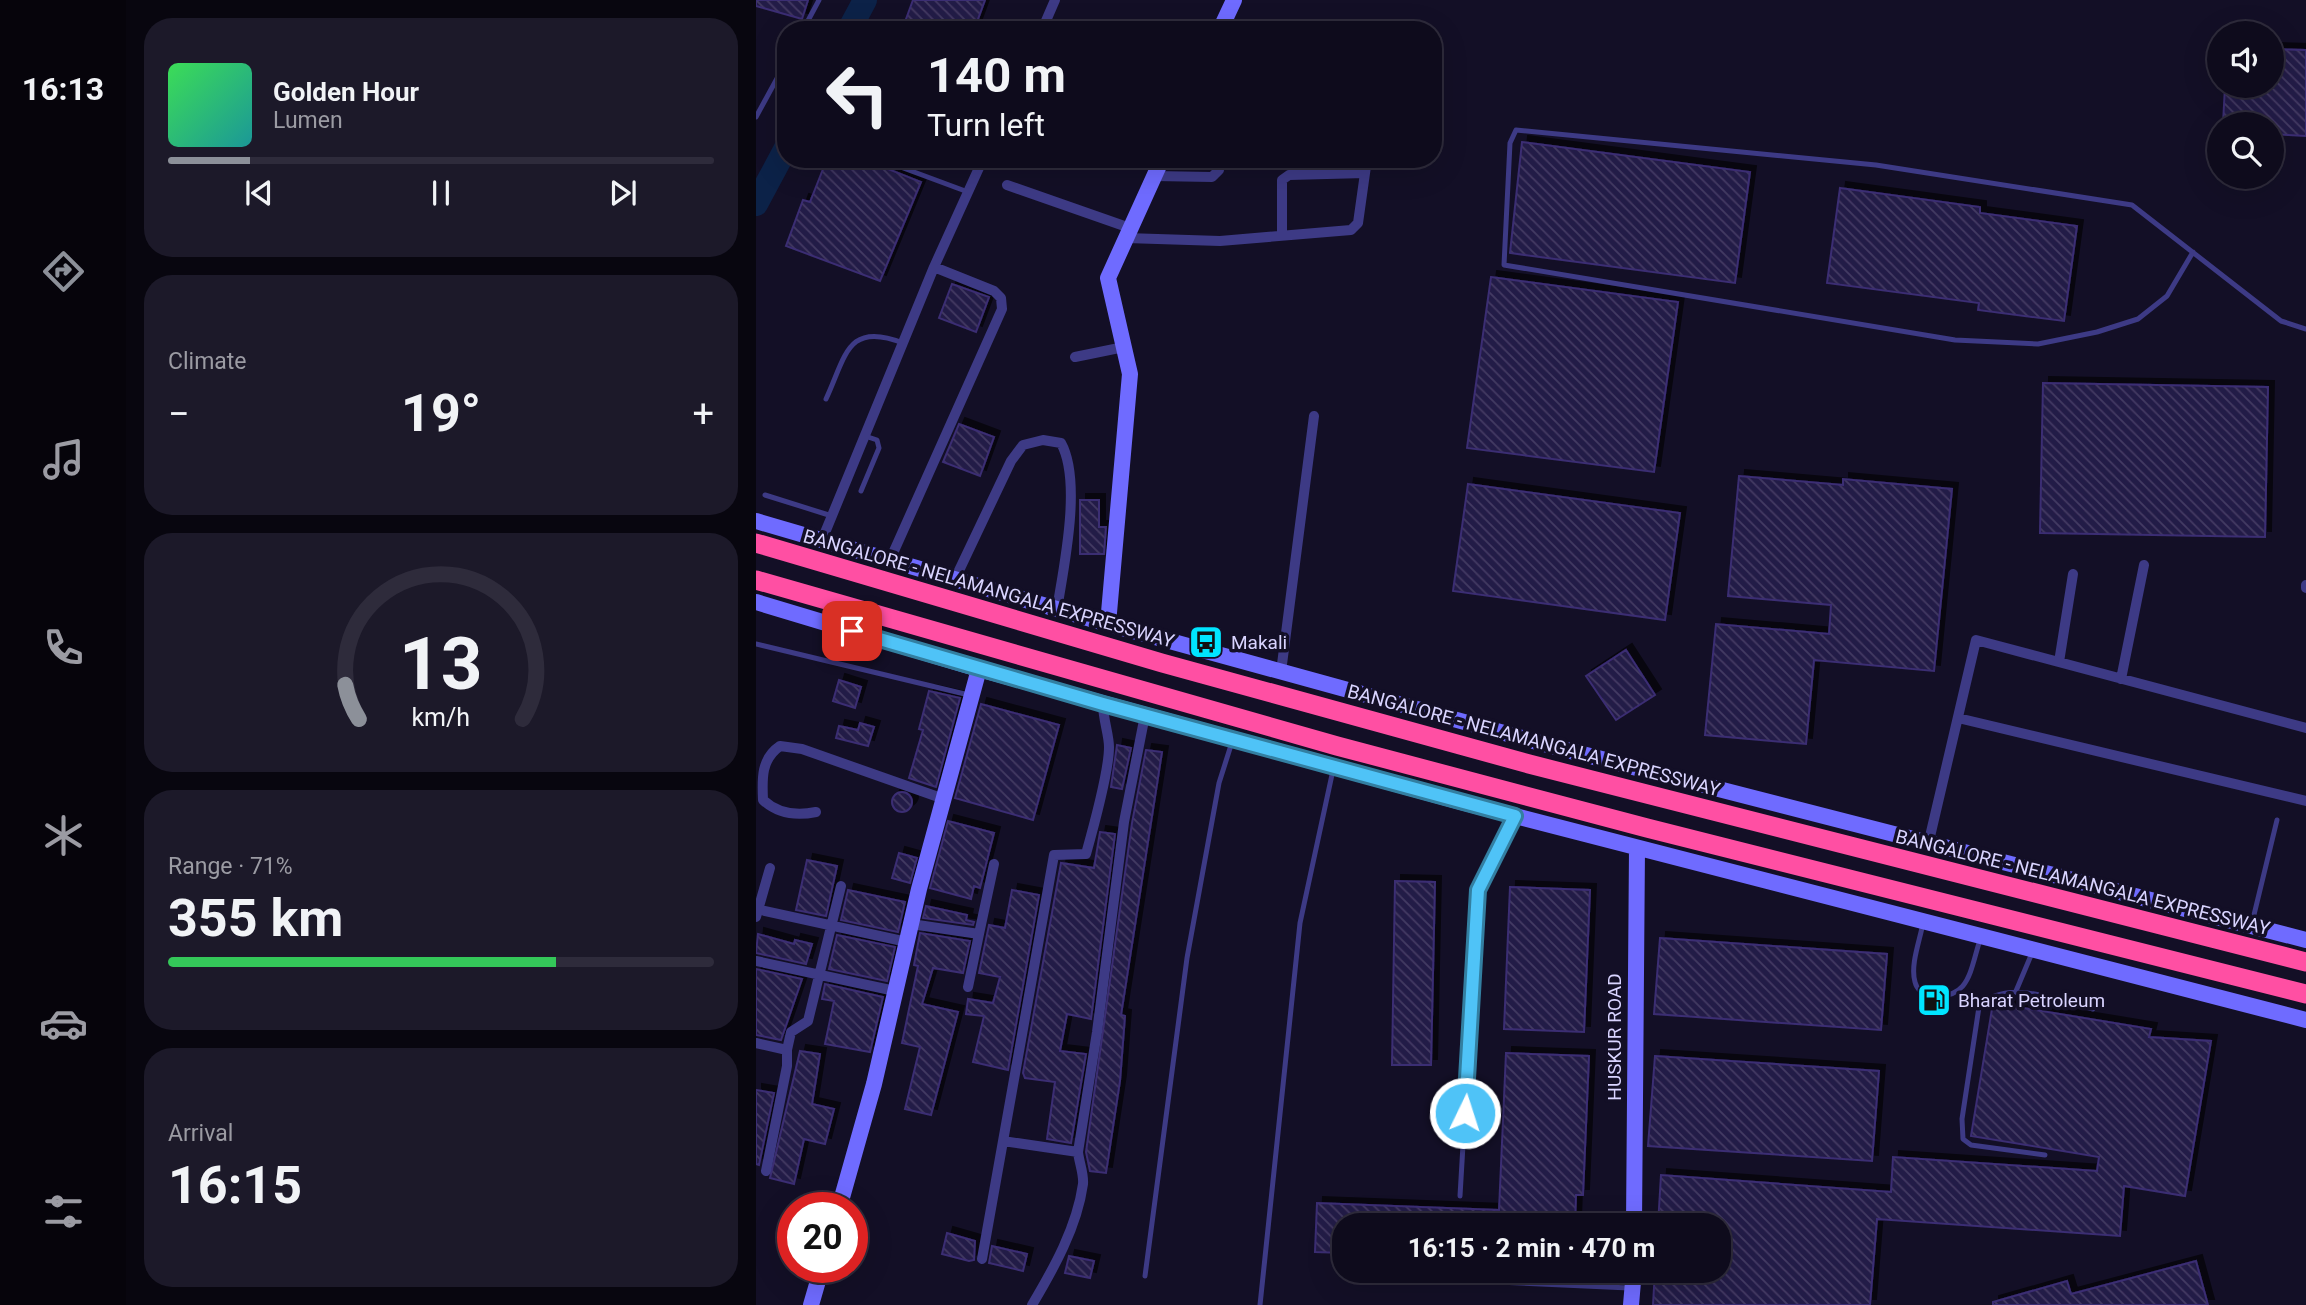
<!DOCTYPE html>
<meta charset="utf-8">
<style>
:root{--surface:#0e0b1c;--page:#1c1929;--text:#f1f3f6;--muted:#9b9ba3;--line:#2e2b3b;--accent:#8c9099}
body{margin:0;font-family:Roboto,sans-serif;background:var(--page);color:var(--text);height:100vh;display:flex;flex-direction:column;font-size:26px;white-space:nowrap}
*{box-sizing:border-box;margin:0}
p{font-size:23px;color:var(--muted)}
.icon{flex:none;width:38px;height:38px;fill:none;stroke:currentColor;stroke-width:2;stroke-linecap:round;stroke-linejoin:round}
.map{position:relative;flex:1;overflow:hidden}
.side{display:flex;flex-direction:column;gap:18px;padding:18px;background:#08060f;width:630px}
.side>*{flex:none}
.guide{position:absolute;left:21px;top:21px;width:665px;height:147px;border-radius:28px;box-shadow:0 7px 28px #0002,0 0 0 2px var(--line);background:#0e0b1c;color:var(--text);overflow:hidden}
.controls{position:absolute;left:1451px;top:21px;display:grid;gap:14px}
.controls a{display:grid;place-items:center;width:77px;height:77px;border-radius:50%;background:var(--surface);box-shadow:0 7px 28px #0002,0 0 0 2px var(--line);font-size:35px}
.speed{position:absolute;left:21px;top:1192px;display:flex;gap:14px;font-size:35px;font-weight:700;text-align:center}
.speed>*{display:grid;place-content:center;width:91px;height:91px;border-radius:50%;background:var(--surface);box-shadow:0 7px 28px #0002,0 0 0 2px var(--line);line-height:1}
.speed .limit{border:10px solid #d22;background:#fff;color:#111}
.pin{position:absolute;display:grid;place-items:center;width:60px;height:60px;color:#fff;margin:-30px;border-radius:14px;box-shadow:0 4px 10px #0006}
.me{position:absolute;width:77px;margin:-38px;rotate:4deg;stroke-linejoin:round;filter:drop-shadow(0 0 5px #0008)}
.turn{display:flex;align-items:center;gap:24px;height:147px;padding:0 35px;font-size:32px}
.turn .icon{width:91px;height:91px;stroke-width:2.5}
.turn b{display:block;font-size:49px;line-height:60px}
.big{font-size:52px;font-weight:700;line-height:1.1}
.side .card{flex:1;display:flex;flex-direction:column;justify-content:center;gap:10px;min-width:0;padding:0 24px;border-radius:28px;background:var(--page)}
.side .dial{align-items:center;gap:0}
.dial svg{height:182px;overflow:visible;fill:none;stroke:var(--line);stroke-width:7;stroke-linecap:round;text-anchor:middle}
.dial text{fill:var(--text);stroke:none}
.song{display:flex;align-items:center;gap:21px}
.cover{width:84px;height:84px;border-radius:10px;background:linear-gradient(135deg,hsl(130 70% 55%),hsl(180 70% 35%))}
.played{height:7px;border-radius:4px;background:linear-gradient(90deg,var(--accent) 15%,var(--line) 15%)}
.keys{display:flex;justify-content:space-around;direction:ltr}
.heat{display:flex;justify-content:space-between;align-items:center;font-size:38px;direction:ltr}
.charge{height:10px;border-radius:5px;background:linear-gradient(90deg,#34c759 71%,var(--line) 0)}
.trip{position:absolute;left:576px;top:1213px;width:399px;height:70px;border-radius:28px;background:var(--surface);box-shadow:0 7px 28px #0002,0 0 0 2px var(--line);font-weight:700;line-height:70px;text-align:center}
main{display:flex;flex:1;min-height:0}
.menu{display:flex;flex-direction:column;width:126px;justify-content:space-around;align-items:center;background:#06040b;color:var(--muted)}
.menu .icon{width:49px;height:49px}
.menu .current{color:var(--accent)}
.menu b{font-size:32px;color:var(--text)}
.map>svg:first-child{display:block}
</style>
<main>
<nav class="menu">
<b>16:13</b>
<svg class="icon current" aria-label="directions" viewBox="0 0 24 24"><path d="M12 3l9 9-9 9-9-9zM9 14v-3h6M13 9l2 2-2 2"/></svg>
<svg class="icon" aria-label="music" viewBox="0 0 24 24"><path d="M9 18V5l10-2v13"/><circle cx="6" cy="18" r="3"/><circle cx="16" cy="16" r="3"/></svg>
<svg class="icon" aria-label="phone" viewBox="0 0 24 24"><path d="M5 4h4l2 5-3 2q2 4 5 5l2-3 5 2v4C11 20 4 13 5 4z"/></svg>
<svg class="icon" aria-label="climate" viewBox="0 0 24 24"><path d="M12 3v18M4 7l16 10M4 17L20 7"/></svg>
<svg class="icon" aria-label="car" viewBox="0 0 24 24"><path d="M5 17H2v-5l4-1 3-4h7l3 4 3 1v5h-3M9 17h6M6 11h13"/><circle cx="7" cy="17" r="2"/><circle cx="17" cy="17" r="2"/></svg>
<svg class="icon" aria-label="filters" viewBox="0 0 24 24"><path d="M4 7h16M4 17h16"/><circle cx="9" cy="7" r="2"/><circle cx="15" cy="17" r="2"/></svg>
</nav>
<section class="side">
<div class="card">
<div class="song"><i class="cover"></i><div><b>Golden Hour</b><p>Lumen</p></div></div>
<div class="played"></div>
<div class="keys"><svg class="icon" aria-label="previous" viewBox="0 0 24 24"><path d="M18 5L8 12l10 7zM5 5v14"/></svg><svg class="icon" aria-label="pause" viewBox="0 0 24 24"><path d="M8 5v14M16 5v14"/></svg><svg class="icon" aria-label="next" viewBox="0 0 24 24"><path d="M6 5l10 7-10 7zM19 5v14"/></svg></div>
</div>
<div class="card"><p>Climate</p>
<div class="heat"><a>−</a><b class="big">19°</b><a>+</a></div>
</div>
<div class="card dial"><svg viewBox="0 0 100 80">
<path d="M14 69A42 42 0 1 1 86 69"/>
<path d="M14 69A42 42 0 0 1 8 54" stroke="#8c9099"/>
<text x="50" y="56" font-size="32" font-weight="700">13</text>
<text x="50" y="72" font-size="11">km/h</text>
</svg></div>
<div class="card"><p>Range · 71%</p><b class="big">355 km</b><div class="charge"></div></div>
<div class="card"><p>Arrival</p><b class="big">16:15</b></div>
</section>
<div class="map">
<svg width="1550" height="1305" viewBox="0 0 1550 1305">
<defs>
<pattern id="building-back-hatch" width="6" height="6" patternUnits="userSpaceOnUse" patternTransform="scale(1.75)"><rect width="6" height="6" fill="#241b47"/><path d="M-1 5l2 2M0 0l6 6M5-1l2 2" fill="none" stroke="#433b63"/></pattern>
<filter id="shadow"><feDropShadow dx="6" dy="-6" stdDeviation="0" flood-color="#0009"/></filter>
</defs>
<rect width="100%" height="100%" fill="#130f26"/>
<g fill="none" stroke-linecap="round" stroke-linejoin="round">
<path stroke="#0c2248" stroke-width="24" d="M93 30 109 0
M0 204 30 148"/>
</g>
<path fill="url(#building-back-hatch)" stroke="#3b2d73" stroke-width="2" filter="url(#shadow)" d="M0 0H52L46 19 0 6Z
M157 0H229L218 30H146Z
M1516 49 1550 50V136L1516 134V124H1467L1469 86H1516Z
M766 142 994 172 979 283 754 253Z
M71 159H107L165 182 124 281 30 246 47 200 54 202Z
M1084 188 1224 207V213L1321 226 1308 321 1222 310 1223 303 1071 283Z
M735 277 922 302 898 472 711 448Z
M196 284 233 297 220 332 183 318Z
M1287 383 1512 387 1509 537 1284 533Z
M203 424 238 437 224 476 187 462Z
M983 476 1087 485V479L1196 489 1178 671 1058 660 1050 744 949 735 960 624 1073 634 1075 605 972 596Z
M712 484 924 513 909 620 697 591Z
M324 500H343V527H350L348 554H324Z
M870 650 899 695 860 720 830 676Z
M83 680 105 687 99 708 77 701Z
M173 691 204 698 180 787 153 778 167 730 163 729Z
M225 704 303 725 277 820 199 798Z
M104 723 118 727 112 746 80 738 83 726 102 730Z
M361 745 375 748 366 789 355 787Z
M390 750 406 752 365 1015 369 1016 364 1081 350 1173 334 1171 330 1152 376 823Z
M136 802a10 10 0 1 1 20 0a10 10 0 1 1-20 0Z
M192 821 238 833 224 888 218 886 215 899 174 888Z
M344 832 359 834 335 1019 311 1014 304 1051 330 1054 315 1143 291 1139 299 1082 269 1078 267 1073 305 863 338 868Z
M143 853 161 858 154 883 136 878Z
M51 860 81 866 70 916 40 910Z
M639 881 679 882 675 1065H636Z
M754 887 834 890 828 1032 748 1029Z
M92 890 149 902 142 932 85 920Z
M256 890 283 895 252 1070 217 1062 228 1016 210 1014 212 999 237 1003 244 977 223 973 233 925 249 928Z
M170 906 211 915 210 920 218 922 217 925 167 918Z
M164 933 214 941 207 973 177 968 166 1004 202 1012 175 1115 149 1109 164 1047 146 1043 162 966 158 965Z
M2 934 38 944 39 940 56 944 50 964 0 953Z
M81 935 139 947 131 981 73 969Z
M904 938 1131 954 1125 1030 898 1014Z
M0 969 46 979 25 1040 0 1035Z
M69 984 127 997 114 1052 69 1044 78 1001 66 999Z
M1237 1003 1395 1029 1393 1037 1455 1041 1429 1196 1368 1186 1364 1236 1121 1219 1114 1305H897L899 1270H962V1225H902L905 1175 1135 1192 1137 1157 1341 1171 1343 1157 1215 1136Z
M44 1051 64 1054 56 1104 78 1109 69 1144 48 1139 38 1184 14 1178Z
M750 1053 833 1056 827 1195H820L819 1225H588V1253L559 1252 561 1203 743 1210Z
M899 1056 1123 1071 1116 1161 892 1146Z
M0 1090 18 1093 3 1165 0 1164Z
M191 1233 219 1241 218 1260 213 1261 186 1254Z
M236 1246 271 1254 267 1271 233 1263Z
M313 1256 338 1261 334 1278 309 1273Z
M1440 1261 1452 1305H1237V1302L1311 1281 1315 1294Z"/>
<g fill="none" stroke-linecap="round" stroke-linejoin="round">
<path stroke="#3d3a85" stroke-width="5" d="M47 30 63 0
M0 117 30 62
M123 159 212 192
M1437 252 1411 296 1382 319 1341 332 1282 344 1199 340 748 265 754 143 760 130 1120 165 1376 205 1525 321 1550 329
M70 399C90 356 91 321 147 343
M105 491 123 448 121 440 109 436
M9 495 76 516
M0 644 213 695
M1167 923C1164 940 1154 965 1159 982 1161 990 1166 993 1174 995 1214 1001 1214 970 1224 940
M1496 923 1521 820
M1260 991 1276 953
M1289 1155 1215 1145 1207 1139 1206 1119 1223 1007C1250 977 1303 1001 1337 1009
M704 1196 722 890 757 819
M389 1276 431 958 463 783 476 742
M653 1278 873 1288
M504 1305 544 923 577 770"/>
<path stroke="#3d3a85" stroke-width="10" d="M286 30 299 0
M398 176 456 177 463 170V159
M251 185 374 228
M526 236V180L533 175 609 173
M370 238 464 241 595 230 602 223 611 159
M319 357 368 347
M66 540 178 267 227 159
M134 560 246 309 245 298 238 291 178 267
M199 579 255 461 267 445 287 440 305 443C326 481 308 566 301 609
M1550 585V588
M1303 662 1317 574
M525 672 558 416
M1365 679 1388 565
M1202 718 1550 801
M60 812C41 816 22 814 7 800 6 779 5 759 24 746L46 749 188 799
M1172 845 1220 640 1550 728
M0 909 151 942
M0 917 14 868
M155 924 223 934 238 864
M0 961 139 991
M212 987 223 934
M0 1043 31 1050V1066L10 1171
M31 1050 35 1032 52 1021 85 886
M247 1141 322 1152C323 1162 328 1174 327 1184 321 1227 298 1268 276 1305
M322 1152 341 1032 368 822 389 715
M226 1259 298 855 330 854C337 829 353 772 353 747 353 735 347 719 347 704"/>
<path stroke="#6f6bff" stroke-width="16" d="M464 30 478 0
M0 521 352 624 799 747 1550 940
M0 602 223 669 705 802 1550 1020
M352 624 374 374 352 278 406 159
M83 1208 118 1084 163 889 223 669
M878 1225 881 848
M55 1305 66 1267
M875 1305 878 1270"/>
<path stroke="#ff4fa3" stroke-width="19" d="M0 543 406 663 773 764 1550 962
M0 580 581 746 891 828 1550 994"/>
</g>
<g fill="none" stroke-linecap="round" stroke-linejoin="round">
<g stroke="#337fa1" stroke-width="18">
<path id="route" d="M96 631 347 704 759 816 722 890 709 1113"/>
</g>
<use href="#route" stroke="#4fc3f7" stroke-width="12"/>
</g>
<defs>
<g id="bus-square" transform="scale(1.75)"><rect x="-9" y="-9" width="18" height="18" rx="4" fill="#00e5ff" stroke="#130f26"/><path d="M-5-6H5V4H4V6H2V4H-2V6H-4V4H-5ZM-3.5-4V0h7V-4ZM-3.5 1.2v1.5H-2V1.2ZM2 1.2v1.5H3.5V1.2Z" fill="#111"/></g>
<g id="fuel-square" transform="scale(1.75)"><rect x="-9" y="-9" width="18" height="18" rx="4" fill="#00e5ff" stroke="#130f26"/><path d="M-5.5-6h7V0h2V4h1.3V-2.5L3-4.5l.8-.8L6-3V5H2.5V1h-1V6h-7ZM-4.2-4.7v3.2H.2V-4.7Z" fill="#111"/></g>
</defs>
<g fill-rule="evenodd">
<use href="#bus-square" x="450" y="642"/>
<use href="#fuel-square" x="1178" y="1000"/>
</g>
<g text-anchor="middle" stroke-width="7" stroke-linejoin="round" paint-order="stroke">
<g font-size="19" fill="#d9d4ff" stroke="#130f26">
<text transform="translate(233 588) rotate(16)" y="7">BANGALORE - NELAMANGALA EXPRESSWAY</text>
<text transform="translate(778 740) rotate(15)" y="7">BANGALORE - NELAMANGALA EXPRESSWAY</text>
<text transform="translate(1327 882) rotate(14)" y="7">BANGALORE - NELAMANGALA EXPRESSWAY</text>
<text transform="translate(858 1037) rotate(-90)" y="7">HUSKUR ROAD</text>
</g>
<g font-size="19" fill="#d9d4ff" stroke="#130f26" text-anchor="start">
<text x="475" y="649">Makali</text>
<text x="1202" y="1007">Bharat Petroleum</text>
</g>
</g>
</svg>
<div class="controls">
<a><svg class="icon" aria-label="sound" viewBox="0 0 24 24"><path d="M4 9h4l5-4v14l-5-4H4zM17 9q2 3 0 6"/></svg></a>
<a><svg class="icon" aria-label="search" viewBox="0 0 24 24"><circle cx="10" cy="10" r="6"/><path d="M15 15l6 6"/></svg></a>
</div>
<div class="speed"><div class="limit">20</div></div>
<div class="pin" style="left:96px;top:631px;background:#d93025"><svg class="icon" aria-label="arrive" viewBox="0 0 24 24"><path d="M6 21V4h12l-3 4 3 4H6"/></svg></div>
<svg class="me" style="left:709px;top:1113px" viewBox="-20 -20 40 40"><circle r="17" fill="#4fc3f7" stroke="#fff" stroke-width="3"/><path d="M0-11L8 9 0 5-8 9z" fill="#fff"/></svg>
<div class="trip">16:15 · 2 min · 470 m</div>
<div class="guide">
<div class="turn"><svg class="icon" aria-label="left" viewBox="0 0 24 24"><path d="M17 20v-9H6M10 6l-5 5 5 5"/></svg><div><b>140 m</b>Turn left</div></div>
</div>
</div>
</main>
